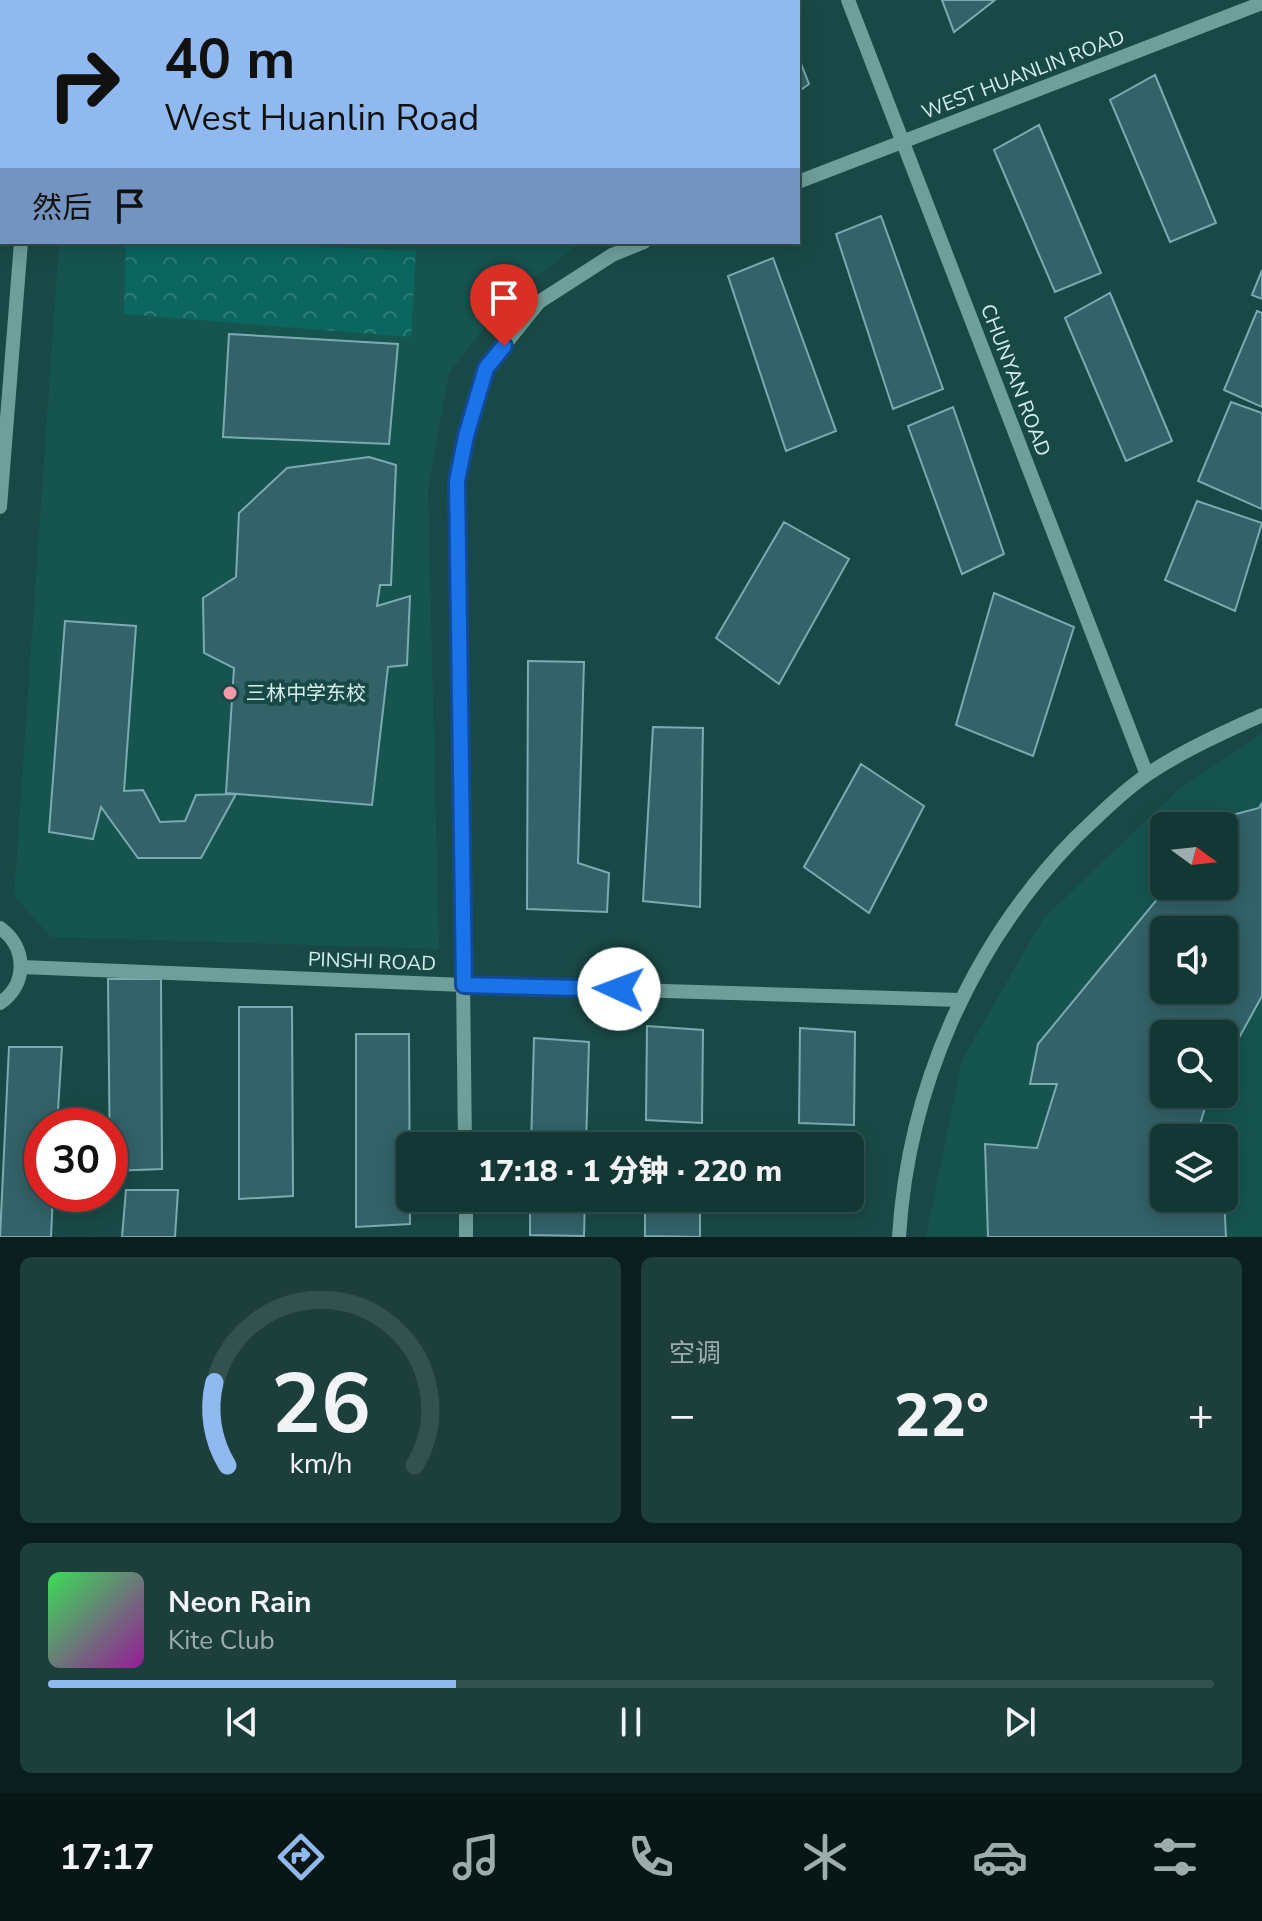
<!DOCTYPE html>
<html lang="zh">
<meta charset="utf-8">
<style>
:root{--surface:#133734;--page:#1c3f3c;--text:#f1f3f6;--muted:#9dacac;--line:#32514f;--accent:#90b9f0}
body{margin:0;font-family:"Nunito Sans","Noto Sans SC",sans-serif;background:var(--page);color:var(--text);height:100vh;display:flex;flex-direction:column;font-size:30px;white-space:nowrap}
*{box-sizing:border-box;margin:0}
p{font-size:26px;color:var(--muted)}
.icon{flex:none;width:44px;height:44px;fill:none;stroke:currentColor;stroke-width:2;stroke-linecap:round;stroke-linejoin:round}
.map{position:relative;height:1237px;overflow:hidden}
.side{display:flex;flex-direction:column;gap:20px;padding:20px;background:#0a1e1d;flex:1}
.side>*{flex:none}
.banner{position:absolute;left:0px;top:0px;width:800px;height:244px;box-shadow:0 4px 20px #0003,0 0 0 2px var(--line);background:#90b9f0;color:#111;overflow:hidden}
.needle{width:52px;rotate:105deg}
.tools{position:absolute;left:1150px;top:812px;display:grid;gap:16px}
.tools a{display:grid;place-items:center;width:88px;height:88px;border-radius:12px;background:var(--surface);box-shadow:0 4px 20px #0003,0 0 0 2px var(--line);font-size:40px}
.speed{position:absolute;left:24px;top:1108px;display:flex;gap:16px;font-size:40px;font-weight:700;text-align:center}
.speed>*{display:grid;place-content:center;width:104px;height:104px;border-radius:50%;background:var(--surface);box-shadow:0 4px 20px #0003,0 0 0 2px var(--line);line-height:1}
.speed .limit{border:12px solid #d22;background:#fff;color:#111}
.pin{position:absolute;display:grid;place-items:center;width:68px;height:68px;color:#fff;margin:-82px -34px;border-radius:50% 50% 50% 0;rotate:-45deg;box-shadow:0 0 8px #0007}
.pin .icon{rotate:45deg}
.me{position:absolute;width:88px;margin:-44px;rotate:272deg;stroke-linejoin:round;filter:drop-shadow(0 0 6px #0008)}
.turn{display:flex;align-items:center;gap:28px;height:168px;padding:0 32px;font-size:36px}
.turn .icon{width:104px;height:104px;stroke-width:2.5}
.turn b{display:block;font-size:56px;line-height:68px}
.then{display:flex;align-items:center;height:76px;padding:0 32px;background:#0003;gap:16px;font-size:30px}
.big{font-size:60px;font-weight:800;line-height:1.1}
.side .tile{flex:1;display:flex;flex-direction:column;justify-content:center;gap:12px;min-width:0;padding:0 28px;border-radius:12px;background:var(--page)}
.side .dial{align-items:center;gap:0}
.dial svg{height:208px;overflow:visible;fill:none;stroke:var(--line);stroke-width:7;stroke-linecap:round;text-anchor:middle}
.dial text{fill:var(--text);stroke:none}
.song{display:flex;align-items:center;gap:24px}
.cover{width:96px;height:96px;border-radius:12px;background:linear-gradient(135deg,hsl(130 70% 55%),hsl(300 70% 35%))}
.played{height:8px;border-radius:4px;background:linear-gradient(90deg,var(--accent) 35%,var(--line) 35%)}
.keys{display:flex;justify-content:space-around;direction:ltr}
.heat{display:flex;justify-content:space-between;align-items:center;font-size:44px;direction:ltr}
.side .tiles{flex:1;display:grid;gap:20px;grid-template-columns:1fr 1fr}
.tile:last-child{grid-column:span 2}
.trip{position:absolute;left:396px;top:1132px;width:468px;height:80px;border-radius:12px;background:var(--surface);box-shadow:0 4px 20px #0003,0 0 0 2px var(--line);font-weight:800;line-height:80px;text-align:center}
.dock{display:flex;height:128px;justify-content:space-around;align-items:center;background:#081615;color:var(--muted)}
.dock .icon{width:56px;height:56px}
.dock .current{color:var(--accent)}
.dock b{font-size:36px;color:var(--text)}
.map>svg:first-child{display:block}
</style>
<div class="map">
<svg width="1262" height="1237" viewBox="0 0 1262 1237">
<defs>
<pattern id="park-crowns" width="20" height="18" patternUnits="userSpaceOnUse" patternTransform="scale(2)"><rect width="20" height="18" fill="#0b6660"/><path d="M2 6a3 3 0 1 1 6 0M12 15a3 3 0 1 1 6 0" fill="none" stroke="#2e7c77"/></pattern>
</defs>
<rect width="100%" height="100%" fill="#194946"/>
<path fill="#165450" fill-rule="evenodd" d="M59 242H582L507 298 449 373 428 489 439 949 51 937 14 896Z
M1262 734V1237H926L962 1060 1043 919 1179 789ZM1164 826H1224V886H1164ZM1164 930H1224V990H1164ZM1164 1034H1224V1094H1164ZM1164 1138H1224V1198H1164Z"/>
<path fill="url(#park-crowns)" d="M143 0H543L544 2H142Z
M126 242H204L416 251 411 337 124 314Z"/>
<path fill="#336269" stroke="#7babb2" stroke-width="2" fill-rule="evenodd" d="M584 0H646L647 2H585Z
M715 0H777L778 2H716Z
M942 0H995L954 32Z
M798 56 809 84 798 92Z
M1155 75 1216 223 1170 242 1110 100Z
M1039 125 1101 273 1055 292 994 150Z
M881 216 943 389 893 409 836 234Z
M773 258 836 431 786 451 728 276Z
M1262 270V299L1252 295Z
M1110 293 1172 441 1126 461 1065 318Z
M1257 311 1262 313V407L1224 390Z
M229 334 398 344 389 444 223 437Z
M1231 402 1262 413V509L1198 481Z
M953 407 1004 554 962 574 908 426Z
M369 457 396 465 391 585H380L377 606 410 596 407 665 388 667 372 805 226 793 234 668 204 653 203 598 236 577 239 513 287 468Z
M1197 501 1262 523 1235 611 1165 580Z
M784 522 849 559 779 684 716 638Z
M994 593 1074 627 1033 756 956 725Z
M65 621 136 626 124 791 143 790 160 822 185 821 196 795 236 794 201 858H138L101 807 93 839 49 832Z
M528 661 584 662 578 863 609 873 607 912 527 909Z
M653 727 703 728 700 907 643 901Z
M861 764 924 806 869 913 804 867Z
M1262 803V996L1224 1065V1034H1164V1094H1209L1196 1138H1164V1198H1224L1226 1237H988L985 1144 1037 1148 1057 1084H1030L1038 1044 1168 886H1224V826H1218L1225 817 1259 808ZM1164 930H1224V990H1164Z
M108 979H161L162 1169 110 1171Z
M239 1007H292L293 1196 239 1199Z
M647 1026 703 1030 702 1123 646 1120Z
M800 1028 855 1032 854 1125 799 1123Z
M356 1034H409L410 1224 356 1227Z
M534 1038 589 1042 586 1146H531Z
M9 1047H62L57 1126H42V1194H53L51 1237H0Z
M646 1141 701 1145V1146H646Z
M126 1190H178L175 1237H122Z
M530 1198H585L584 1236 530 1235Z
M645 1198H700V1237L645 1236Z"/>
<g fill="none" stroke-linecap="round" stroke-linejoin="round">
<path stroke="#6f9f9a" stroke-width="14" d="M848 0 1147 775
M40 2V0
M798 182 1262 3
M0 507 21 242
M0 928C27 947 28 984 0 1003
M22 967 464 985 960 1000
M465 1146 457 481 466 436 486 368 539 302 612 255 644 242
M466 1198V1237
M899 1237C908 1088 971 945 1075 838 1098 816 1122 792 1148 774 1184 750 1223 733 1262 715"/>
</g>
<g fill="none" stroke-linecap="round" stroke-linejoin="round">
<g stroke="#114b97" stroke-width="20">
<path id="route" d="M504 346 486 368 466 436 457 481 464 985 619 989"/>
</g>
<use href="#route" stroke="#1a73e8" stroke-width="14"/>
</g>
<circle fill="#f39aaa" stroke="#194946" stroke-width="3" cx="230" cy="693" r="8"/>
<g text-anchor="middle" stroke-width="8" stroke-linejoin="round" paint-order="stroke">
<g font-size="20" fill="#d6eeeb" stroke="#194946">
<text transform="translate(1023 74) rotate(-21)" y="7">WEST HUANLIN ROAD</text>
<text transform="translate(1016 380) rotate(69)" y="7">CHUNYAN ROAD</text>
<text transform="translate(372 961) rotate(2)" y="7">PINSHI ROAD</text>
</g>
<g font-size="20" fill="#d6eeeb" stroke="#194946" text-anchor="start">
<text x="246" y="700">三林中学东校</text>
</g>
</g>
</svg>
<div class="tools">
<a><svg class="needle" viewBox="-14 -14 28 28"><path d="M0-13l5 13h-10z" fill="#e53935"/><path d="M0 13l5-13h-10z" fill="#9dacac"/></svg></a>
<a><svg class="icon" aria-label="sound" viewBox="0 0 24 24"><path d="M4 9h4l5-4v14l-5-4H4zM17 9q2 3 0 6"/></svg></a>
<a><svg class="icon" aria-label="search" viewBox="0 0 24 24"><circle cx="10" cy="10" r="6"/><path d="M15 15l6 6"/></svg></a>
<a><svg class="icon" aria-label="layers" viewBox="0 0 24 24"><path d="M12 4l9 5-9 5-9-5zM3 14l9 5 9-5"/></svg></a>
</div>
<div class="speed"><div class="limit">30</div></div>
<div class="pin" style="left:504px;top:346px;background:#d93025"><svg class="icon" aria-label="arrive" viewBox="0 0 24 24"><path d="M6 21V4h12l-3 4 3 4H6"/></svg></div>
<svg class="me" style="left:619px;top:989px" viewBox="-20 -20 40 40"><circle r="19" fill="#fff"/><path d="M0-13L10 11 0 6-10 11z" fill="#1a73e8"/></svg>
<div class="trip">17:18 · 1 分钟 · 220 m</div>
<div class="banner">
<div class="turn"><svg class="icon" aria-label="right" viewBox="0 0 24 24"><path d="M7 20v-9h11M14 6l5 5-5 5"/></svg><div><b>40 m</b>West Huanlin Road</div></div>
<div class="then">然后<svg class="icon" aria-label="arrive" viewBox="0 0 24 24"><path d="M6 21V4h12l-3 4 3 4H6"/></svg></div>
</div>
</div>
<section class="side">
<div class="tiles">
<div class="tile dial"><svg viewBox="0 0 100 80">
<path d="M14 69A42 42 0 1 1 86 69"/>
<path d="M14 69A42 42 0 0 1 9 37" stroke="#90b9f0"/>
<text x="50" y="56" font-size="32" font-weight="700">26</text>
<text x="50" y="72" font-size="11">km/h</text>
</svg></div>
<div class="tile"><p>空调</p>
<div class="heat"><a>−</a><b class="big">22°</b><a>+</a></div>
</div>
<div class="tile">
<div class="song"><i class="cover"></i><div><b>Neon Rain</b><p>Kite Club</p></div></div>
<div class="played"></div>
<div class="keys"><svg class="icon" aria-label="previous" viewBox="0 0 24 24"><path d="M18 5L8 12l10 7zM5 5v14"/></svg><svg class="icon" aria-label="pause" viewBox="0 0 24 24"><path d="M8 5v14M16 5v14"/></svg><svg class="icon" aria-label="next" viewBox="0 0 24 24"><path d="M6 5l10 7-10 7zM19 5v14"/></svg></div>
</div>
</div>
</section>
<nav class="dock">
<b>17:17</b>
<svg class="icon current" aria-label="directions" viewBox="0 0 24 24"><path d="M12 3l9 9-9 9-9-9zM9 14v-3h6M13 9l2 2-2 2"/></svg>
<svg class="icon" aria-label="music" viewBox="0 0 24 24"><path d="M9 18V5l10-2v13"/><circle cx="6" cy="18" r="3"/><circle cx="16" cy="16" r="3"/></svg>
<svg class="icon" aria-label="phone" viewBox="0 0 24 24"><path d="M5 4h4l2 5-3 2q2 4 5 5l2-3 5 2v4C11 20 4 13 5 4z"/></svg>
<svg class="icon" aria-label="climate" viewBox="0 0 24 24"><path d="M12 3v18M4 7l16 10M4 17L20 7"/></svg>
<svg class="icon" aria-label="car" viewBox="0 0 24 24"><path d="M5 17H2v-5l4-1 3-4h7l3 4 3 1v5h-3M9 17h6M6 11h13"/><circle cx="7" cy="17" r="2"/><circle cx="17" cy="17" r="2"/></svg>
<svg class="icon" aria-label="filters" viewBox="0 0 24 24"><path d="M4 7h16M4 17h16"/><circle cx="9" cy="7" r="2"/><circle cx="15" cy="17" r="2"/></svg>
</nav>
